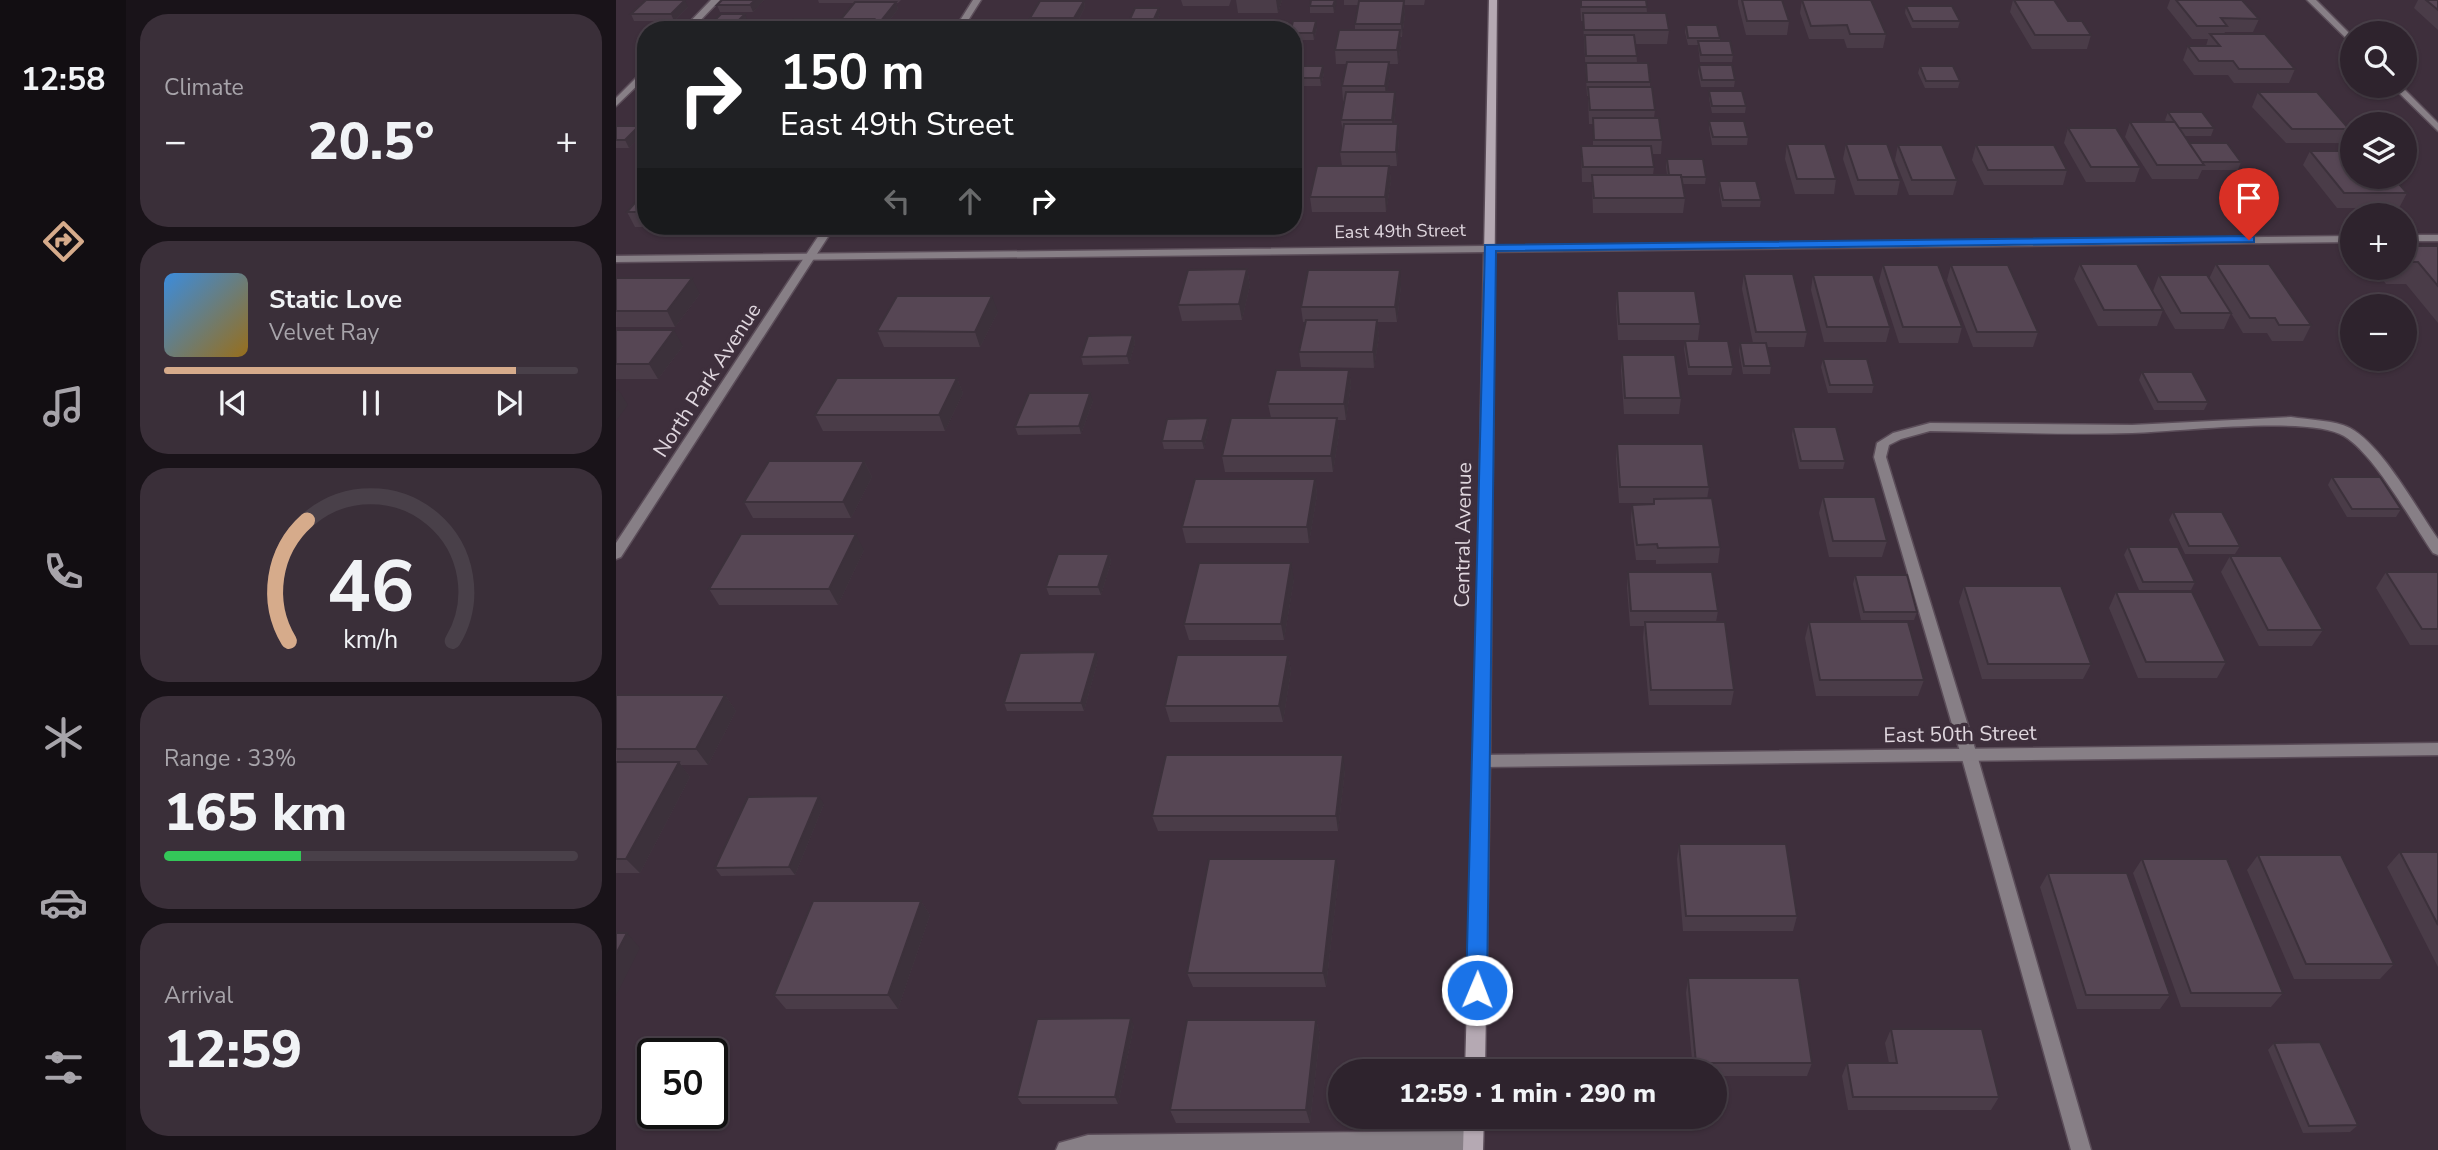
<!DOCTYPE html>
<meta charset="utf-8">
<style>
:root{--surface:#2e232d;--page:#3a2f39;--text:#f1f3f6;--muted:#a7a4aa;--line:#494049;--accent:#d6ab8b}
body{margin:0;font-family:"Nunito Sans",sans-serif;background:var(--page);color:var(--text);height:100vh;display:flex;flex-direction:column;font-size:26px;white-space:nowrap}
*{box-sizing:border-box;margin:0}
p{font-size:23px;color:var(--muted)}
.icon{flex:none;width:38px;height:38px;fill:none;stroke:currentColor;stroke-width:2;stroke-linecap:round;stroke-linejoin:round}
.map{position:relative;flex:1;overflow:hidden}
.panel{display:flex;flex-direction:column;gap:14px;padding:14px;background:#191319;width:490px}
.panel>*{flex:none}
.guide{position:absolute;left:21px;top:21px;width:665px;height:214px;border-radius:28px;box-shadow:0 2px 5px #0004,0 0 0 2px var(--line);background:#202124;color:#fff;overflow:hidden}
.buttons{position:absolute;left:1724px;top:21px;display:grid;gap:14px}
.buttons a{display:grid;place-items:center;width:77px;height:77px;border-radius:50%;background:var(--surface);box-shadow:0 2px 5px #0004,0 0 0 2px var(--line);font-size:35px}
.speed{position:absolute;left:21px;top:1038px;display:flex;gap:14px;font-size:35px;font-weight:700;text-align:center}
.speed>*{display:grid;place-content:center;width:91px;height:91px;border-radius:50%;background:var(--surface);box-shadow:0 2px 5px #0004,0 0 0 2px var(--line);line-height:1}
.speed .limit{border:4px solid #111;border-radius:10px;background:#fff;color:#111}
.pin{position:absolute;display:grid;place-items:center;width:60px;height:60px;color:#fff;margin:-72px -30px;border-radius:50% 50% 50% 0;rotate:-45deg;box-shadow:0 0 7px #0007}
.pin .icon{rotate:45deg}
.me{position:absolute;width:77px;margin:-38px;rotate:1deg;stroke-linejoin:round;filter:drop-shadow(0 0 5px #0008)}
.turn{display:flex;align-items:center;gap:24px;height:147px;padding:0 28px;font-size:32px}
.turn .icon{width:91px;height:91px;stroke-width:2.5}
.turn b{display:block;font-size:49px;line-height:60px}
.lanes{display:flex;align-items:center;height:66px;padding:0 28px;background:#0003;justify-content:center;gap:35px;direction:ltr}
.lanes .off{opacity:.35}
.big{font-size:52px;font-weight:800;line-height:1.1}
.panel .tile{flex:1;display:flex;flex-direction:column;justify-content:center;gap:10px;min-width:0;padding:0 24px;border-radius:28px;background:var(--page)}
.panel .dial{align-items:center;gap:0}
.dial svg{height:182px;overflow:visible;fill:none;stroke:var(--line);stroke-width:7;stroke-linecap:round;text-anchor:middle}
.dial text{fill:var(--text);stroke:none}
.song{display:flex;align-items:center;gap:21px}
.cover{width:84px;height:84px;border-radius:10px;background:linear-gradient(135deg,hsl(210 70% 55%),hsl(40 70% 35%))}
.played{height:7px;border-radius:4px;background:linear-gradient(90deg,var(--accent) 85%,var(--line) 85%)}
.keys{display:flex;justify-content:space-around;direction:ltr}
.heat{display:flex;justify-content:space-between;align-items:center;font-size:38px;direction:ltr}
.charge{height:10px;border-radius:5px;background:linear-gradient(90deg,#34c759 33%,var(--line) 0)}
.trip{position:absolute;left:712px;top:1059px;width:399px;height:70px;border-radius:35px;background:var(--surface);box-shadow:0 2px 5px #0004,0 0 0 2px var(--line);font-weight:800;line-height:70px;text-align:center}
main{display:flex;flex:1;min-height:0}
.tab-bar{display:flex;flex-direction:column;width:126px;justify-content:space-around;align-items:center;background:#120e12;color:var(--muted)}
.tab-bar .icon{width:49px;height:49px}
.tab-bar .selected{color:var(--accent)}
.tab-bar b{font-size:32px;color:var(--text)}
.map>svg:first-child{display:block}
</style>
<main>
<nav class="tab-bar">
<b>12:58</b>
<svg class="icon selected" aria-label="directions" viewBox="0 0 24 24"><path d="M12 3l9 9-9 9-9-9zM9 14v-3h6M13 9l2 2-2 2"/></svg>
<svg class="icon" aria-label="music" viewBox="0 0 24 24"><path d="M9 18V5l10-2v13"/><circle cx="6" cy="18" r="3"/><circle cx="16" cy="16" r="3"/></svg>
<svg class="icon" aria-label="phone" viewBox="0 0 24 24"><path d="M5 4h4l2 5-3 2q2 4 5 5l2-3 5 2v4C11 20 4 13 5 4z"/></svg>
<svg class="icon" aria-label="climate" viewBox="0 0 24 24"><path d="M12 3v18M4 7l16 10M4 17L20 7"/></svg>
<svg class="icon" aria-label="car" viewBox="0 0 24 24"><path d="M5 17H2v-5l4-1 3-4h7l3 4 3 1v5h-3M9 17h6M6 11h13"/><circle cx="7" cy="17" r="2"/><circle cx="17" cy="17" r="2"/></svg>
<svg class="icon" aria-label="filters" viewBox="0 0 24 24"><path d="M4 7h16M4 17h16"/><circle cx="9" cy="7" r="2"/><circle cx="15" cy="17" r="2"/></svg>
</nav>
<section class="panel">
<div class="tile"><p>Climate</p>
<div class="heat"><a>−</a><b class="big">20.5°</b><a>+</a></div>
</div>
<div class="tile">
<div class="song"><i class="cover"></i><div><b>Static Love</b><p>Velvet Ray</p></div></div>
<div class="played"></div>
<div class="keys"><svg class="icon" aria-label="previous" viewBox="0 0 24 24"><path d="M18 5L8 12l10 7zM5 5v14"/></svg><svg class="icon" aria-label="pause" viewBox="0 0 24 24"><path d="M8 5v14M16 5v14"/></svg><svg class="icon" aria-label="next" viewBox="0 0 24 24"><path d="M6 5l10 7-10 7zM19 5v14"/></svg></div>
</div>
<div class="tile dial"><svg viewBox="0 0 100 80">
<path d="M14 69A42 42 0 1 1 86 69"/>
<path d="M14 69A42 42 0 0 1 22 16" stroke="#d6ab8b"/>
<text x="50" y="56" font-size="32" font-weight="700">46</text>
<text x="50" y="72" font-size="11">km/h</text>
</svg></div>
<div class="tile"><p>Range · 33%</p><b class="big">165 km</b><div class="charge"></div></div>
<div class="tile"><p>Arrival</p><b class="big">12:59</b></div>
</section>
<div class="map">
<svg width="1822" height="1150" viewBox="0 0 1822 1150">
<rect width="100%" height="100%" fill="#3e2f3c"/>
<g fill="none" stroke-linecap="round" stroke-linejoin="round">
<g stroke="#5b4d59" stroke-width="3">
<path id="service" d="M95 0H104L75 30H66Z
M30 68V77L0 106V98Z
M1675 417C1693 420 1718 420 1734 428 1767 446 1800 508 1822 539V555L1817 553C1795 521 1759 455 1728 436 1694 415 1561 432 1516 433 1449 435 1381 432 1314 431L1285 439 1273 445 1270 457 1361 755 1475 1150H1455L1345 755 1258 457 1261 443 1277 433 1314 423 1516 425Z
M857 1131 864 1134 867 1141 864 1148 859 1150H440L443 1143 472 1135Z"/>
</g>
<g stroke="#5b4d59" stroke-width="3">
<path id="minor" d="M357 0H365L346 30H338Z
M1691 0H1700L1736 36V44Z
M1776 86H1785L1822 123V131Z
M209 226H219L5 557 0 559V543Z
M1822 743V755L866 767 860 766 858 761 860 756 866 755Z"/>
</g>
<g stroke="#5b4d59" stroke-width="3">
<path id="tertiary" d="M1788 235H1822V241H1788Z
M1736 236V242L0 262V256Z"/>
</g>
<g stroke="#5b4d59" stroke-width="3">
<path id="secondary" d="M873 0H881L874 761 869 1071H849L858 761Z
M848 1116H868L867 1150H847Z"/>
</g>
<use href="#service" fill="#877f86" fill-rule="evenodd"/>
<use href="#minor" fill="#877f86" fill-rule="evenodd"/>
<use href="#tertiary" fill="#877f86" fill-rule="evenodd"/>
<use href="#secondary" fill="#b5a9b3" fill-rule="evenodd"/>
</g>
<path fill="#4a3c48" d="M106 0H148L137 12H104L101 5Z
M202 0H285L282 3H280L282 9 267 29 169 30 225 19 238 3H203Z
M565 0H615L613 6H567Z
M620 0H666L662 13H622Z
M695 0H720L718 13H694V6Z
M728 0H809L808 5H788L789 15 786 37H784L785 44 782 64H773L774 76 771 92 780 106 778 124H782L783 138 781 166H773L775 181 770 212H696L694 197 726 166 724 152 727 134 725 120 729 101H727L726 86 730 64H720L719 50 739 30V24L742 5H728Z
M964 0H1030L1031 13 1053 30 1051 44H1020L1021 63 1034 82V87L1039 110 1038 118 1046 140 1045 154H1036L1038 167 1037 175H1051L1050 166 1051 159 1090 177 1089 184H1067L1069 198 1067 213H977L976 182H966L965 146H977V124H973L972 96H971L967 21H965Z
M1122 0H1166L1173 21 1171 35H1130L1122 4Z
M1186 0 1270 34 1267 48H1231L1228 39H1193L1184 13Z
M1397 0H1438L1452 21 1475 35 1471 49H1416L1394 12Z
M1554 0H1626L1643 19 1637 32H1609L1608 34 1679 69 1673 83H1618L1612 75H1578L1567 60 1572 46H1590L1592 39H1576L1551 8Z
M1802 0H1822V30L1798 8Z
M468 1 469 7 460 25H457L458 30 415 21 414 18Z
M1290 6 1344 21 1342 28H1296L1289 13Z
M72 7 58 21H18L15 14Z
M544 14 539 26H515L514 19Z
M132 21 124 30H96L94 25Z
M1070 25 1104 38V41L1117 55 1116 62H1084L1082 45H1072L1069 32Z
M701 28 698 40H677V30Z
M677 47H685L686 55 683 66 708 73 705 86H679L678 78 681 69H677Z
M1083 65 1119 80 1118 87H1085L1082 72Z
M1304 66 1344 81 1342 88H1309L1302 73Z
M1093 91 1130 106 1129 113H1096L1093 98Z
M1642 92 1733 129 1727 143H1670L1636 107Z
M1552 112 1598 128 1595 136H1568L1573 143 1625 162 1622 170H1586L1582 179H1536L1509 137 1514 122H1551L1549 120Z
M1093 121 1132 137 1131 145H1096L1093 128Z
M0 126 27 133 13 148H0Z
M1452 128 1524 167 1519 182H1470L1448 143Z
M1171 144 1220 179 1218 194H1179L1169 159Z
M1230 144 1284 180 1281 195H1239L1227 159Z
M1282 145 1341 180 1337 195H1293L1279 160Z
M1360 145 1451 170 1447 185H1368L1356 160Z
M1694 151 1791 193 1783 208H1721L1687 165Z
M1103 181 1145 200 1144 207H1106L1103 189Z
M30 190V226H119V227H19L11 212Z
M1788 246H1822V323L1790 284H1770L1758 268H1788Z
M1464 264 1547 310 1541 326H1482L1458 279Z
M1600 264 1695 325 1687 341H1656L1651 333H1627L1615 313 1608 329H1559L1537 291 1543 275 1593 279Z
M1267 265 1346 327 1342 343H1283L1263 281Z
M1335 265 1422 332 1417 347H1357L1331 280Z
M631 269 634 285 626 320 566 321 562 305Z
M1128 274 1191 332 1188 347H1151L1155 366 1154 374H1127L1123 351 1124 343H1137L1126 289Z
M1197 275 1274 327 1270 342H1208L1195 290Z
M0 278 84 294 59 327H0Z
M785 286 781 322H761L763 336 758 368 685 367 683 352 689 322H687L685 307Z
M1001 291 1084 324 1082 340H1002L1000 307Z
M382 312 364 347H268L261 331Z
M0 330 67 346 42 379H0Z
M517 335 519 343 513 364 467 365 465 357Z
M1069 341 1117 367 1115 375H1072L1068 349Z
M1006 355 1065 398 1063 414H1008L1005 371Z
M1207 359 1258 385 1256 393H1212L1205 367Z
M733 370 735 385 730 420H721L723 434 717 472H609L606 456 655 418 652 404Z
M1526 372 1592 402 1588 410H1538L1523 380Z
M341 378 347 393 329 431H207L199 415Z
M477 401 465 434 402 435 399 427Z
M593 426 588 449H548L546 441Z
M1177 427 1229 461 1227 469H1183L1176 435Z
M1001 444 1093 487 1091 499 1104 547 1102 563 1040 564V560H1020L1015 520 1016 505 1037 504 1038 503H1003L1000 459Z
M248 461 256 477 235 518H137L128 502Z
M1716 477 1785 509 1780 517H1731L1712 485Z
M699 479 701 495 693 543H570L566 527Z
M1207 497 1271 541 1266 557H1213L1203 513Z
M1557 512 1624 546 1619 554H1569L1553 520Z
M1512 547 1579 582 1575 590H1523L1508 555Z
M248 550 222 605H103L93 589Z
M493 554 495 562 485 595H433L430 587Z
M1614 556 1707 630 1696 646H1643L1605 572Z
M1012 572 1102 611 1100 622 1118 690 1115 705H1033L1027 638 1028 626H1014L1011 588Z
M1770 572H1822V645H1794L1760 588Z
M1239 575 1301 612 1298 620H1245L1237 584Z
M678 579 668 640H573L568 624Z
M1348 586 1475 664 1467 679H1366L1343 602Z
M1500 592 1610 662 1601 678H1522L1493 608Z
M1193 622 1308 680 1302 696H1200L1189 638Z
M672 655 675 671 667 722H554L549 706Z
M482 660 468 711H391L388 703Z
M0 695H109L120 711 92 765H65L74 777 24 873H0Z
M729 770 722 831H542L536 816Z
M208 804 179 875 105 876 99 868Z
M1063 844 1181 916 1177 931H1067L1061 859Z
M1784 852H1822V967L1771 867Z
M1642 855 1778 964 1764 979H1678L1631 870Z
M1526 859 1667 993 1655 1007H1565L1517 873Z
M723 873 710 987H577L571 973Z
M1432 873 1554 995 1544 1009H1461L1424 887Z
M305 901 314 915 282 1009H170L158 995Z
M1072 978 1196 1063 1191 1076H1099V1071H1077L1070 993Z
M700 1020 704 1034 694 1123H560L554 1110Z
M518 1025 502 1104H406L401 1097Z
M1275 1029 1383 1097 1375 1110H1232L1226 1076 1231 1063H1273L1269 1043Z
M1658 1043 1742 1125 1734 1132 1687 1133 1652 1050Z"/>
<path fill="#3c313b" d="M69 0 72 7 58 21 55 14Z
M139 0H148L137 12 134 5Z
M660 0H666L662 13Z
M719 0H720L721 2 718 13 717 6Z
M468 1 469 7 460 25 458 18Z
M788 1 789 15 786 37 785 24Z
M280 2 282 9 267 29 264 22Z
M543 8 544 14 539 26 538 19Z
M129 14 132 21 124 30H120L118 25Z
M258 19 262 30H250Z
M456 21 458 30H451Z
M700 21 701 28 698 40 697 33Z
M784 30 785 44 782 64 781 50Z
M685 47 686 55 682 69 681 61Z
M773 62 774 76 770 101 769 86Z
M707 66 708 73 705 86 704 78Z
M779 92 780 106 777 134 776 120Z
M782 124 783 138 781 166 780 152Z
M23 126 27 133 13 148 9 140Z
M773 166 775 181 770 212 769 197Z
M631 269 634 285 626 320 623 304Z
M784 270 785 286 781 322 779 307Z
M76 278 84 294 59 327 51 311Z
M376 296 382 312 364 347 359 332Z
M761 320 763 336 758 368 757 352Z
M58 330 67 346 42 379 33 364Z
M517 335 519 343 513 364 511 356Z
M733 370 735 385 730 420 728 404Z
M341 378 347 393 329 431 323 415Z
M2 389 12 405 0 421V392Z
M474 393 477 401 465 434 463 426Z
M592 418 593 426 588 449 586 441Z
M721 418 723 434 717 472 715 456Z
M248 461 256 477 235 518 227 502Z
M699 479 701 495 693 543 691 527Z
M240 534 248 550 222 605 213 589Z
M493 554 495 562 485 595 482 587Z
M675 563 678 579 668 640 665 624Z
M480 652 482 660 468 711 465 703Z
M672 655 675 671 667 722 663 706Z
M109 695 120 711 92 765 80 749Z
M727 755 729 770 722 831 720 816Z
M63 762 74 777 24 873 10 859Z
M203 796 208 804 179 875 173 867Z
M720 859 723 873 710 987 707 973Z
M305 901 314 915 282 1009 272 995Z
M11 933 24 948 0 996V954Z
M515 1018 518 1025 502 1104 499 1097Z
M700 1020 704 1034 694 1123 690 1110Z"/>
<path fill="#564654" stroke="#3c313b" stroke-width="2" d="M30 0H69L55 14H15Z
M106 0H139L134 5H101Z
M695 0H719L717 6H694Z
M965 0H1030L1031 7H965Z
M1126 0H1166L1173 21H1131Z
M1186 0H1255L1270 34H1234L1231 25 1195 26Z
M1398 0H1438L1452 21H1466L1475 35H1419Z
M1560 0H1626L1643 19 1605 18 1611 26H1581Z
M1810 0H1822V10Z
M424 1H468L458 18H414Z
M743 1H788L785 24H739Z
M239 2H280L264 22H259L258 19H225Z
M1290 6H1336L1344 21H1297Z
M519 8H543L538 19H514Z
M967 13H1050L1053 30H968Z
M105 14H129L118 25H94Z
M178 19H258L250 30H169Z
M398 21H456L451 30H393Z
M649 21H673L671 30H646Z
M677 21H700L697 33H677V30H675Z
M1070 25H1101L1104 38H1072Z
M723 30H784L781 50H719Z
M1594 34H1649L1679 69H1623L1617 61H1583L1572 46H1604Z
M969 35H1018L1021 56H970Z
M1082 41H1114L1117 55H1085Z
M677 47H685L681 61H677Z
M731 62H773L769 86H726Z
M970 63H1032L1034 82H971Z
M1083 65H1116L1119 80H1086Z
M682 66H707L704 78H678Z
M1304 66H1337L1344 81H1310Z
M972 87H1036L1039 110H974Z
M1093 91H1126L1130 106H1096Z
M730 92H779L776 120H725Z
M1642 92H1701L1733 129H1676Z
M1552 112H1586L1598 128H1563Z
M977 118H1043L1046 140H978Z
M1093 121H1128L1132 137H1097Z
M1514 122H1559L1588 165H1541Z
M728 124H782L780 152H724Z
M0 126H23L9 140H0Z
M1452 128H1500L1524 167H1475Z
M1573 143H1611L1625 162H1586Z
M1171 144H1209L1220 179H1181Z
M1230 144H1271L1284 180H1242Z
M1282 145H1326L1341 180H1296Z
M1360 145H1438L1451 170H1372Z
M965 146H1035L1038 167H967Z
M1694 151H1736V177H1777L1791 193H1728Z
M1051 159H1087L1090 177H1065V175H1053Z
M701 166H773L769 197H694Z
M976 175H1065L1069 198H978Z
M1103 181H1140L1145 200H1107Z
M30 190V212H11Z
M1788 246H1822V286L1802 262H1788Z
M1464 264H1521L1547 310H1488Z
M1600 264H1653L1695 325H1663L1659 318H1634Z
M1267 265H1322L1346 327H1287Z
M1335 265H1392L1422 332H1361Z
M631 269 623 304 562 305 572 270Z
M692 270H784L779 307H685Z
M1128 274H1177L1191 332H1140Z
M1197 275H1257L1274 327H1211Z
M1543 275H1591L1615 313H1565Z
M0 278H76L51 311H0Z
M1001 291H1079L1084 324H1003Z
M281 296H376L359 332 261 331Z
M690 320H761L757 352H683Z
M0 330H58L33 364H0Z
M517 335 511 356 465 357 472 336Z
M1069 341H1112L1117 367H1073Z
M1124 343H1150L1155 366H1128Z
M1006 355H1059L1065 398H1009Z
M1207 359H1251L1258 385H1214Z
M660 370H733L728 404H652Z
M1526 372H1576L1592 402H1542Z
M221 378H341L323 415H199Z
M413 393H474L463 426 399 427Z
M592 418 586 441H546L551 419Z
M615 418H721L715 456H606Z
M1177 427H1220L1229 461H1185Z
M1001 444H1087L1093 487H1004Z
M153 461H248L227 502H128Z
M1716 477H1764L1785 509H1736Z
M579 479H699L691 527H566Z
M1207 497H1259L1271 541H1217Z
M1096 498 1104 547 1042 548 1041 544 1021 545 1016 505 1038 504V499Z
M1557 512H1606L1624 546H1573Z
M125 534H240L213 589H93Z
M1512 547H1562L1579 582H1527Z
M442 554H493L482 587H430Z
M1614 556H1665L1707 630H1652Z
M583 563H675L665 624H568Z
M1012 572H1096L1102 611H1015Z
M1770 572H1822V629H1806Z
M1239 575H1291L1301 612H1248Z
M1348 586H1445L1475 664H1372Z
M1500 592H1576L1610 662H1530Z
M1029 622H1109L1118 690H1035Z
M1193 622H1292L1308 680H1204Z
M480 652 465 703H388L404 653Z
M561 655H672L663 706H549Z
M0 695H109L80 749H0Z
M550 755H727L720 816H536Z
M0 762H63L10 859H0Z
M203 796 173 867 99 868 132 797Z
M1063 844H1170L1181 916H1070Z
M1784 852H1822V925Z
M1642 855H1725L1778 964H1690Z
M593 859H720L707 973H571Z
M1526 859H1611L1667 993H1575Z
M1432 873H1511L1554 995H1470Z
M197 901H305L272 995H158Z
M0 933H11L0 954Z
M1072 978H1183L1196 1063H1080Z
M515 1018 499 1097H401L421 1019Z
M571 1020H700L690 1110H554Z
M1275 1029H1366L1383 1097H1237L1231 1063H1281Z
M1704 1042 1742 1125 1693 1126 1658 1043Z"/>
<path fill="#1a73e8" stroke="#114b97" stroke-width="2" d="M1633 236 1638 237V242L880 251 871 990 868 997 861 1000 854 997 850 990 869 245Z"/>
<g text-anchor="middle" stroke-width="7" stroke-linejoin="round" paint-order="stroke">
<g font-size="18" fill="#dfd6de" stroke="#3e2f3c">
<text transform="translate(784 231) rotate(-1)" y="6">East 49th Street</text>
</g>
<g font-size="21" fill="#dfd6de" stroke="#3e2f3c">
<text transform="translate(91 380) rotate(-57)" y="7">North Park Avenue</text>
<text transform="translate(847 535) rotate(-89)" y="7">Central Avenue</text>
<text transform="translate(1344 734) rotate(-1)" y="7">East 50th Street</text>
</g>
</g>
</svg>
<div class="buttons">
<a><svg class="icon" aria-label="search" viewBox="0 0 24 24"><circle cx="10" cy="10" r="6"/><path d="M15 15l6 6"/></svg></a>
<a><svg class="icon" aria-label="layers" viewBox="0 0 24 24"><path d="M12 4l9 5-9 5-9-5zM3 14l9 5 9-5"/></svg></a>
<a>+</a>
<a>−</a>
</div>
<div class="speed"><div class="limit">50</div></div>
<div class="pin" style="left:1633px;top:240px;background:#d93025"><svg class="icon" aria-label="arrive" viewBox="0 0 24 24"><path d="M6 21V4h12l-3 4 3 4H6"/></svg></div>
<svg class="me" style="left:861px;top:990px" viewBox="-20 -20 40 40"><circle r="17" fill="#1a73e8" stroke="#fff" stroke-width="3"/><path d="M0-11L8 9 0 5-8 9z" fill="#fff"/></svg>
<div class="trip">12:59 · 1 min · 290 m</div>
<div class="guide">
<div class="turn"><svg class="icon" aria-label="right" viewBox="0 0 24 24"><path d="M7 20v-9h11M14 6l5 5-5 5"/></svg><div><b>150 m</b>East 49th Street</div></div>
<div class="lanes"><svg class="icon off" aria-label="left" viewBox="0 0 24 24"><path d="M17 20v-9H6M10 6l-5 5 5 5"/></svg><svg class="icon off" aria-label="ahead" viewBox="0 0 24 24"><path d="M12 20V5M6 11l6-6 6 6"/></svg><svg class="icon" aria-label="right" viewBox="0 0 24 24"><path d="M7 20v-9h11M14 6l5 5-5 5"/></svg></div>
</div>
</div>
</main>
